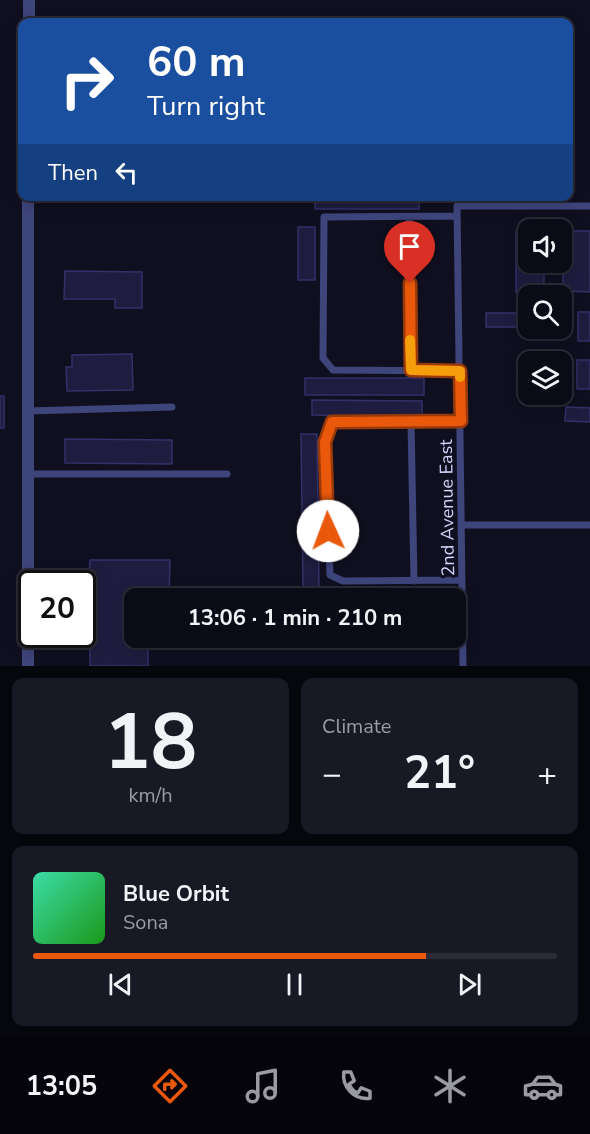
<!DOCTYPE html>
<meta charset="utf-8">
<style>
:root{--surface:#0b0b18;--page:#191925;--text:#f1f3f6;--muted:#9a9ba2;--line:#2b2b37;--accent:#ea580c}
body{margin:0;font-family:"Nunito Sans",sans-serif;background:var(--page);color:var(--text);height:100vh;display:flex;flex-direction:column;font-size:22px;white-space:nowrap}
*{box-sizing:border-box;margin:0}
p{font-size:20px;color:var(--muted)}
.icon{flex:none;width:33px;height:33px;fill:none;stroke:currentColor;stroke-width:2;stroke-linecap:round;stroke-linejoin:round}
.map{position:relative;height:666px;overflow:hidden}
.drawer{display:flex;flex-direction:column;gap:12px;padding:12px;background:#06060d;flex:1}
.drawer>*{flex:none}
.banner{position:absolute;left:18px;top:18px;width:555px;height:183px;border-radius:12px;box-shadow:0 3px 15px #0003,0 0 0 2px var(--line);background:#1a4fa0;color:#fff;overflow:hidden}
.buttons{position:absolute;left:518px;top:219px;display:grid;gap:12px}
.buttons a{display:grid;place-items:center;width:54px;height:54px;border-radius:12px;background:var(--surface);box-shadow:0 3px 15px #0003,0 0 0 2px var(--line);font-size:30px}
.speed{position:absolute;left:18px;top:570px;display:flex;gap:12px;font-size:30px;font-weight:700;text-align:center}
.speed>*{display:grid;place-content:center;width:78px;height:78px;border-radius:50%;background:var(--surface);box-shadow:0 3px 15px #0003,0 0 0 2px var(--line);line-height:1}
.speed .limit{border:3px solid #111;border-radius:9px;background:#fff;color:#111}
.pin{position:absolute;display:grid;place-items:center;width:51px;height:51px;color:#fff;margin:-62px -26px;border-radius:50% 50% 50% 0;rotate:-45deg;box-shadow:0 0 6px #0007}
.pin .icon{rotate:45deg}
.me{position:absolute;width:66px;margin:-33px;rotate:358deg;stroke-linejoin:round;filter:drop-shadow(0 0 4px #0008)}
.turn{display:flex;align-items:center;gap:21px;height:126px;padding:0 30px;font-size:27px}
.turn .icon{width:78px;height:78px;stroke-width:2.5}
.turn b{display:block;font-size:42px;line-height:51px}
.then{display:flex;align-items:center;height:57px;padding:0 30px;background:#0003;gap:12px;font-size:22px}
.big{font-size:45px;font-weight:700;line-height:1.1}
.drawer .tile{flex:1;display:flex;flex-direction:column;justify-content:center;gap:9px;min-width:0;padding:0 21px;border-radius:12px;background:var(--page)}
.drawer .dial{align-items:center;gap:0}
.dial b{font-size:78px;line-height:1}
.song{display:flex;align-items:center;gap:18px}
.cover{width:72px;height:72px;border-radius:9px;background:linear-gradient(135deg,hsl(160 70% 55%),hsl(120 70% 35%))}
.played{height:6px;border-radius:3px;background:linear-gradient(90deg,var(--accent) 75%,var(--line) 75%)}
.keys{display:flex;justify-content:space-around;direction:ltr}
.heat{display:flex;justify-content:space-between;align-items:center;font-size:33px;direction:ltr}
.drawer .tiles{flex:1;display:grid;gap:12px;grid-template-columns:1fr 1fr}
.tile:last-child{grid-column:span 2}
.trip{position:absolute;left:124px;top:588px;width:342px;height:60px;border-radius:12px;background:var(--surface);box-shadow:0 3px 15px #0003,0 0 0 2px var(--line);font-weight:700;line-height:60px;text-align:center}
.tabs{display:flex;height:96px;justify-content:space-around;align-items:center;background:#04040a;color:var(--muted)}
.tabs .icon{width:42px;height:42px}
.tabs .on{color:var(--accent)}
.tabs b{font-size:27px;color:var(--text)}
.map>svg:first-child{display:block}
</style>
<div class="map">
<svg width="590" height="666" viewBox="0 0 590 666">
<rect width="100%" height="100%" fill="#0f0f20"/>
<path fill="#1e1d3f" stroke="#333169" stroke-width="1.5" d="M315 196H419V209H315Z
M298 227H315V280H298Z
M563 231H590V292L563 291Z
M516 232H528V262H544V292H516Z
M65 271 142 272V308H115V299H64Z
M578 312H590V341H578Z
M486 313H528V327H486Z
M132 354 133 390 67 391 66 367H72V355Z
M577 360H590V389H577Z
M305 378H424V395H305Z
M0 396H4V428H0Z
M312 400 422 401V417L312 415Z
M566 407 590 408V422L565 421Z
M301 434H317L319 587H303Z
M65 439 172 440V464L65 463Z
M90 560H170L169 598H135V638H148V666H90V619H82V584H70V575H89Z"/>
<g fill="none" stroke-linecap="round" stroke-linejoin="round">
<path stroke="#3e457b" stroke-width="7" d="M457 216 324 217 323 358 333 370 460 371
M409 217 411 370
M27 411 172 407
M411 421 414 581
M461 421 332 422 325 442 330 575 343 581 462 580
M27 474H227
M461 525H590
M463 666 457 206H590"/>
<path stroke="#3e457b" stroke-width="12" d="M29 22V0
M28 196V666"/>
</g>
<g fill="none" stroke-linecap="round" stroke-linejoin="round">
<g stroke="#983908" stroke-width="15">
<path id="route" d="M328 531 325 442 332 422 461 421 460 371 411 370 410 283"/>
</g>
<use href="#route" stroke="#ea580c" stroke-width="10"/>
<path stroke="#f59e0b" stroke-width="10" d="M410 340 411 370 460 371V377"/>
</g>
<g text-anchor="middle" stroke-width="6" stroke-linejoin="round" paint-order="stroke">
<g font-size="18" fill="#d2d4fb" stroke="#0f0f20">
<text transform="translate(447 508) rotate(-91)" y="6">2nd Avenue East</text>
</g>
</g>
</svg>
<div class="buttons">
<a><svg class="icon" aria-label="sound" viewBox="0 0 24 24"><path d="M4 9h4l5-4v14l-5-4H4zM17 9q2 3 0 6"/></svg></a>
<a><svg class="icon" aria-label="search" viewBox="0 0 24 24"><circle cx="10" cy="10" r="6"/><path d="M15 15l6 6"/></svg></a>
<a><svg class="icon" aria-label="layers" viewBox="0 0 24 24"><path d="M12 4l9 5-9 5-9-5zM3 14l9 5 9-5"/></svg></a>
</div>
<div class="speed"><div class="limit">20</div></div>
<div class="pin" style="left:410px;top:283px;background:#d93025"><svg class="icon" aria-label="arrive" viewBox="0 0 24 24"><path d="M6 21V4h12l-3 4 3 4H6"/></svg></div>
<svg class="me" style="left:328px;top:531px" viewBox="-20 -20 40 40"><circle r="19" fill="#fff"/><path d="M0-13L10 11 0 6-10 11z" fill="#ea580c"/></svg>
<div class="trip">13:06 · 1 min · 210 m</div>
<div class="banner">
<div class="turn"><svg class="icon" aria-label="right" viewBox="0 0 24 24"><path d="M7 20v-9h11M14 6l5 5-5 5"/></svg><div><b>60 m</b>Turn right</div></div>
<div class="then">Then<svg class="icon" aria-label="left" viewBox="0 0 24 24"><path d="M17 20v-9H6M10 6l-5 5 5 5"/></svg></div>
</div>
</div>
<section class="drawer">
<div class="tiles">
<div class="tile dial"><b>18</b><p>km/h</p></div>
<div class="tile"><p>Climate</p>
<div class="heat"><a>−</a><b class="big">21°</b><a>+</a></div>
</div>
<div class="tile">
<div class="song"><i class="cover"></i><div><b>Blue Orbit</b><p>Sona</p></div></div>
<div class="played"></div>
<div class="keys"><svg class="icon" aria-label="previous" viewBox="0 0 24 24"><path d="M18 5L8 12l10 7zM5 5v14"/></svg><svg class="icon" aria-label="pause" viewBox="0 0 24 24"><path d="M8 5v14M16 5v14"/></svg><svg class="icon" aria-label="next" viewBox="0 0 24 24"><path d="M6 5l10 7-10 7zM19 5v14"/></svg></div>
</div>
</div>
</section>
<nav class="tabs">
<b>13:05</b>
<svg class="icon on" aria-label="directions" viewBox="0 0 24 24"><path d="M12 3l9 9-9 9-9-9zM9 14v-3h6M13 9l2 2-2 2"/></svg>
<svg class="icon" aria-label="music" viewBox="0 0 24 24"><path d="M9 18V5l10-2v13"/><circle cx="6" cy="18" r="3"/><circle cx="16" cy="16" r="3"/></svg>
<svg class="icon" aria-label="phone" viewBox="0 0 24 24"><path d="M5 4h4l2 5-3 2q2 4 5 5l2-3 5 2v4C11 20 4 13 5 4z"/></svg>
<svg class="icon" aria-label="climate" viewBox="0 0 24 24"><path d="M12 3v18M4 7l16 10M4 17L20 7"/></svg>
<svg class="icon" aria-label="car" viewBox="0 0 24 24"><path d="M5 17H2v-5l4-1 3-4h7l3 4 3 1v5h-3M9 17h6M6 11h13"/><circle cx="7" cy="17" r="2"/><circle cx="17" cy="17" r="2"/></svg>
</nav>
